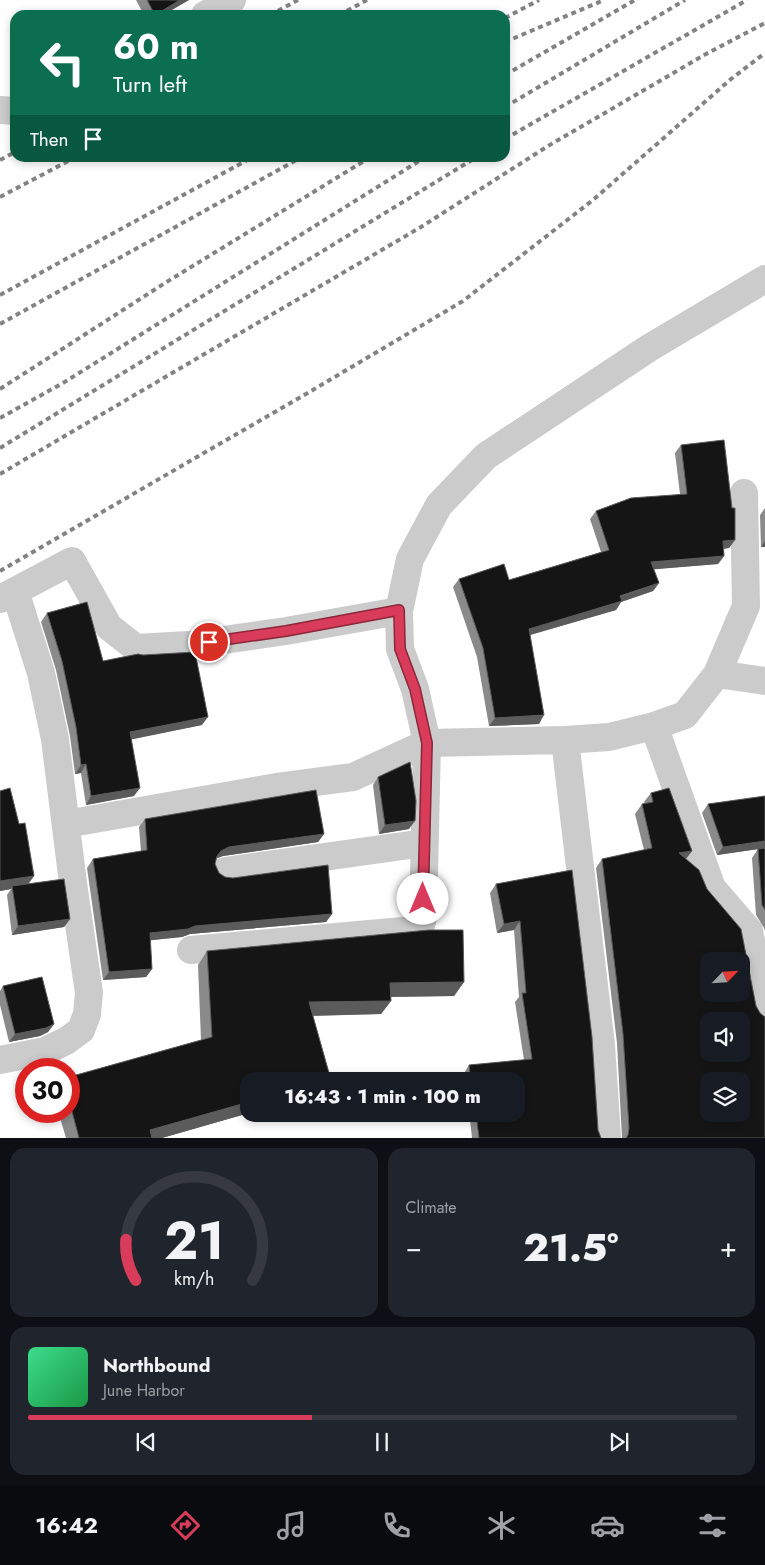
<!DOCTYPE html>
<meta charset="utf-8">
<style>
:root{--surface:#171b24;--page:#20242c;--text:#f1f3f6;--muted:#9ea1a6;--line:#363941;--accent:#d83c5a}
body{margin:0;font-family:Jost,sans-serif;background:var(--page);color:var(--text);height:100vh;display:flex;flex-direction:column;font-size:19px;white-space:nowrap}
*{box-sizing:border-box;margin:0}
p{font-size:16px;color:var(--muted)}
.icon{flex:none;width:28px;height:28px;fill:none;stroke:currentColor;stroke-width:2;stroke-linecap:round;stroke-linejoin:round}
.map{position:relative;height:1138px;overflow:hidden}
.details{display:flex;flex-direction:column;gap:10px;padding:10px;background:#0d0f14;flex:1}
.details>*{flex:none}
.hud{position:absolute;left:10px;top:10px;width:500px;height:152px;border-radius:15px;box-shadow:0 2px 8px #0003;background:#0b6e4f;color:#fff;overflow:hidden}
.needle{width:32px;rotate:65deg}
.tools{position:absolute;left:700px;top:952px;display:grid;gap:10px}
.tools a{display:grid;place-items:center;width:50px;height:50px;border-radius:10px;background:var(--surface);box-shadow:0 2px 8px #0003;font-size:25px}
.speed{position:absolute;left:15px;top:1058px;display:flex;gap:10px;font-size:25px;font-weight:700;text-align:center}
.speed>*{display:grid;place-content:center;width:65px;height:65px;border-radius:50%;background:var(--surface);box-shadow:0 2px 8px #0003;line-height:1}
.speed .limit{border:8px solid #d22;background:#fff;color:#111}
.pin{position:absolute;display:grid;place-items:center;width:42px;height:42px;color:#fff;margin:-21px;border:2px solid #fff;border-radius:50%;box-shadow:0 1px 5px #0007}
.me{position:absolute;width:55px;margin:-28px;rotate:0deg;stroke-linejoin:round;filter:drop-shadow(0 0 4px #0008)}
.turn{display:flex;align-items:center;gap:18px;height:105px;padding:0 20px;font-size:22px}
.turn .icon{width:65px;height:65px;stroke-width:2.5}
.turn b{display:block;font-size:35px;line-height:42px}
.then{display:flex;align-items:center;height:48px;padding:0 20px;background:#0003;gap:10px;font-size:19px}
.big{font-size:38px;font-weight:800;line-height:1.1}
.details .card{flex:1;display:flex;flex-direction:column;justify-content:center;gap:8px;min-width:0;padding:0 18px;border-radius:15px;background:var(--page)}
.details .dial{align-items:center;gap:0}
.dial svg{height:130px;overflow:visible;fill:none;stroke:var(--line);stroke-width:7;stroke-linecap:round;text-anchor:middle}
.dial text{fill:var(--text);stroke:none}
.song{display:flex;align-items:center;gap:15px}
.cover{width:60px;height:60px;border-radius:8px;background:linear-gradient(135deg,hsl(150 70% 55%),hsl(140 70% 35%))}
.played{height:5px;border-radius:2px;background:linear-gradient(90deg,var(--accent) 40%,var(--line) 40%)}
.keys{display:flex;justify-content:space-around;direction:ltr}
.heat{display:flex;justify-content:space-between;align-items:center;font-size:28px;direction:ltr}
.details .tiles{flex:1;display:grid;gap:10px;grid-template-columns:1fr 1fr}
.card:last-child{grid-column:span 2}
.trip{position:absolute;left:240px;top:1072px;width:285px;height:50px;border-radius:15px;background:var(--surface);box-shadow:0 2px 8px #0003;font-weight:800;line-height:50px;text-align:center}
.tabs{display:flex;height:80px;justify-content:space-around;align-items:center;background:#090b0e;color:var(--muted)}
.tabs .icon{width:35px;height:35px}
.tabs .on{color:var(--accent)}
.tabs b{font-size:22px;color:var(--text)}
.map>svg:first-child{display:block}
</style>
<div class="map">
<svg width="765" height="1138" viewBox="0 0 765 1138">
<rect width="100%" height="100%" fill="#fff"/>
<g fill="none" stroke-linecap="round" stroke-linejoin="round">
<path stroke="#cbcbcb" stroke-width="28" d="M205 15 232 0
M0 110 15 111
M765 279 649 348 486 456 439 505 410 559 399 611 400 649 415 689 427 743 565 740 609 737 654 726 685 715 717 674 765 681
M0 599 72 561 109 627 136 648 189 645 286 631 399 611
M717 674 746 606 744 493
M654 726 712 888 749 931 765 1012
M565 740 601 1045 607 1138
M66 824 277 787 353 777 427 743 423 918 421 925 414 930 191 950
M225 871 424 843
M0 1060 45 1051 66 1041 81 1030 87 1014 89 993 73 883 55 739 41 673 15 591"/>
<path stroke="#838383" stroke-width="4" stroke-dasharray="5 4" stroke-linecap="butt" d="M270 15 298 0
M339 15 367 0
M505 18 539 0
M505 42 604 0
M505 75 635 0
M505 107 685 0
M505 139 747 0
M0 160 15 152
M0 197 74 158
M0 295 251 158
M0 324 300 158
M0 389 165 283 369 158
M0 418 63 383 424 158
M0 448 475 158
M0 474 421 227 548 146 706 54 765 23
M0 571 306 394 463 301 593 200 731 79 765 53"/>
</g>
<path fill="#8a8a8a" d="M136 0H189L163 15H144Z
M681 445 735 540 729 548 724 549V556L718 564 654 569 659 583 653 591 621 602 616 610 530 635 539 724 489 726 477 657 453 587 459 579 509 580 601 552 590 519 596 511 680 494 675 453Z
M765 508V547H761L760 515Z
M47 613 103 661 202 725 131 739 134 796 86 805 81 773 75 774 70 736 56 670 41 622Z
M378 777 409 829 379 834 373 785Z
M0 791 19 824 34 876 28 884 70 919 64 927 12 935 7 895 11 889 0 891Z
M651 793 692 851 686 859 760 1013 765 1138H622L617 1043 596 868 602 859 644 850 635 814 642 804H645L644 802Z
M765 796V931L764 928 756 915 752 858 758 849 717 855 702 813 708 804Z
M145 819 324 834 318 842 223 856 216 858 215 864 219 873 225 877 332 914 326 922 190 934 182 937 150 940 152 969 146 977 103 980 87 868 93 859 141 851 139 827Z
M572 870 598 1130 601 1138H472L470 1120H468L467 1114H516V1081H464L463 1075 469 1065 524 1060 515 1002 519 997 514 930 497 933 490 893 496 884Z
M207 951 464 982 454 996 390 997 391 1001 381 1014 313 1016 249 1081V1113L162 1138H66L58 1111H69V1077L201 1040 198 965Z
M3 986 54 1024 48 1032 40 1036 9 1042 0 1005V991Z"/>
<path fill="#5b5b5b" d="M180 0H189L163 15H155Z
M735 540 729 548 717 549 723 541Z
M765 541V547H761Z
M724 556 718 564 646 570 651 562Z
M659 583 653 591 621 602 616 610 523 637 529 629Z
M544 715 539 724 489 726 495 718Z
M208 717 202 725 124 741 130 732Z
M86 764 81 773 75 774 81 765Z
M140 788 134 796 86 805 91 796Z
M415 821 409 829 379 834 385 825Z
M324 834 318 842 223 856 215 859 221 851 229 847Z
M765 841V848L717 855 723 847Z
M692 851 685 860 679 853Z
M34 876 26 887 12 886 11 889 0 891V881Z
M332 914 326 922 190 934 182 937 144 941 150 933 195 926Z
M70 919 64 927 12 935 18 926Z
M520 921 514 930 497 933 504 924Z
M152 969 146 977 103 980 109 972Z
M464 982 454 996 380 997 390 983Z
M391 1001 381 1014 299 1016 309 1002Z
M54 1024 48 1032 40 1036 9 1042 15 1034Z
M249 1102V1113L162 1138H144L150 1130Z
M472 1114H474L470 1120H468Z"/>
<path fill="#151515" stroke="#5b5b5b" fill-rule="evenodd" d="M147 0H180L155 15Z
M724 440 732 508H735V540L723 541 724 556 651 562 659 583 620 596 622 601 529 629 544 715 495 718 483 648 459 579 504 564 509 580 609 550 596 511 631 498 687 494 681 445Z
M87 602 103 661 138 654 143 655 195 652 208 717 130 732 140 788 91 796 86 764 81 765 76 727 62 661 47 613Z
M410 762 416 801 415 821 385 825 378 777Z
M10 788 19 824 25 823 34 876 0 881V791Z
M669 788 692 851 679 853 699 870 707 889 741 929 756 1006 760 1013 765 1017V1138H626L628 1135 629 1128 623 1034 602 859 652 848 642 804 653 802 651 793ZM709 961H741V994H709ZM709 1021H741V1054H709ZM709 1081H741V1114H709Z
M316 790 324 834 229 847 221 851 217 856 215 864 219 873 225 877 233 878 328 865 332 914 195 926 188 929 150 933 152 969 109 972 93 859 147 850 145 819Z
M765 796V841L723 847 708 804Z
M765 848V910L762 905 758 849Z
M572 870 592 1037 598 1130 601 1138H479L476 1114H516V1081H471L469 1065 532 1059 522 993H526L520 921 504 924 496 884Z
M64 879 70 919 18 926 12 886Z
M429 930H463L464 982 390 983 391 1001 309 1002 331 1080 325 1081H249V1102L150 1130 152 1138H79L69 1100V1077L212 1037 207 951Z
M42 977 54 1024 46 1028 15 1034 3 986Z"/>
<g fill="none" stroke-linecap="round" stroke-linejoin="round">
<g stroke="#8c273a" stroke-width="12">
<path id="route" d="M209 642 286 631 399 610 400 649 415 689 427 743 423 899"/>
</g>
<use href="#route" stroke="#d83c5a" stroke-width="9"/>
</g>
</svg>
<div class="tools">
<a><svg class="needle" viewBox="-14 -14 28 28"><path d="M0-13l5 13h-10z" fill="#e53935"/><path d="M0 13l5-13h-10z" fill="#9ea1a6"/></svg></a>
<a><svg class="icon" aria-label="sound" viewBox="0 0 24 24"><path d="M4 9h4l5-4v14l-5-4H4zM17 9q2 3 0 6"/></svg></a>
<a><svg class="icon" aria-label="layers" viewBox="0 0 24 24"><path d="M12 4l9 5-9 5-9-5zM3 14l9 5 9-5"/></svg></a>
</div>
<div class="speed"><div class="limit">30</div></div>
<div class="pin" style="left:209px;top:642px;background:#d93025"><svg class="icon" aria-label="arrive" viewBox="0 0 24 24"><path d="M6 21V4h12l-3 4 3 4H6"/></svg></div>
<svg class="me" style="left:423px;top:899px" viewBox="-20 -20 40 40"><circle r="19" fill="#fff"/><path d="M0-13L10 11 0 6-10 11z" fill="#d83c5a"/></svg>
<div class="trip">16:43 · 1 min · 100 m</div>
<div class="hud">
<div class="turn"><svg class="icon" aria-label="left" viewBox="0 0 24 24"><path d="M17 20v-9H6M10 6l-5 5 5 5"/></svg><div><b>60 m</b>Turn left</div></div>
<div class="then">Then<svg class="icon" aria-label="arrive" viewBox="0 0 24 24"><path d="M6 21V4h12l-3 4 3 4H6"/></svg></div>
</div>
</div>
<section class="details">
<div class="tiles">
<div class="card dial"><svg viewBox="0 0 100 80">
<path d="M14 69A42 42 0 1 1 86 69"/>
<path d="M14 69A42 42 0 0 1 8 44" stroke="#d83c5a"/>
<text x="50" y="56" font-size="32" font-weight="700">21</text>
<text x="50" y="72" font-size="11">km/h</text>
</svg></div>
<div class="card"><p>Climate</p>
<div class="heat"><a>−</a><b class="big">21.5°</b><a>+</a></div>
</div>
<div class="card">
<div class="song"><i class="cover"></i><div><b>Northbound</b><p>June Harbor</p></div></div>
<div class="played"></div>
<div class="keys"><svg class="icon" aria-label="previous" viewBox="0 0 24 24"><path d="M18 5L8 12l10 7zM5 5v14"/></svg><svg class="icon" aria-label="pause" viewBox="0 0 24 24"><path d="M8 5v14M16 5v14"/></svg><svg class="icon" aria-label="next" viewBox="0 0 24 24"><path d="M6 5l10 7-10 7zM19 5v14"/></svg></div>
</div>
</div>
</section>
<nav class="tabs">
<b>16:42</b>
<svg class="icon on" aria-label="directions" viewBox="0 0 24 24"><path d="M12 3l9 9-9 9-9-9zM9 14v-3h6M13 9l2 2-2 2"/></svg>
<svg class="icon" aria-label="music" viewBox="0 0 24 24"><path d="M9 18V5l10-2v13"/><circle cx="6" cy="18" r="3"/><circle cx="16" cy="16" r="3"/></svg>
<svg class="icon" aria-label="phone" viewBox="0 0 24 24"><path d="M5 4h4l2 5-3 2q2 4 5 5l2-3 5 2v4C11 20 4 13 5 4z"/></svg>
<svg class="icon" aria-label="climate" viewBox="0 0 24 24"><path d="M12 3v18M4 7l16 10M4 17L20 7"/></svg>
<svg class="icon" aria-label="car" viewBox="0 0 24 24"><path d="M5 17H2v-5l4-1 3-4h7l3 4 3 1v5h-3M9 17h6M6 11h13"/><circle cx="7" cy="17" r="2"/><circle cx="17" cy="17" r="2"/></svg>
<svg class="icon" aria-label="filters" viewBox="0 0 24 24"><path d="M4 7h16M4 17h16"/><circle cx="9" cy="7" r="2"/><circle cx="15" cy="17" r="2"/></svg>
</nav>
